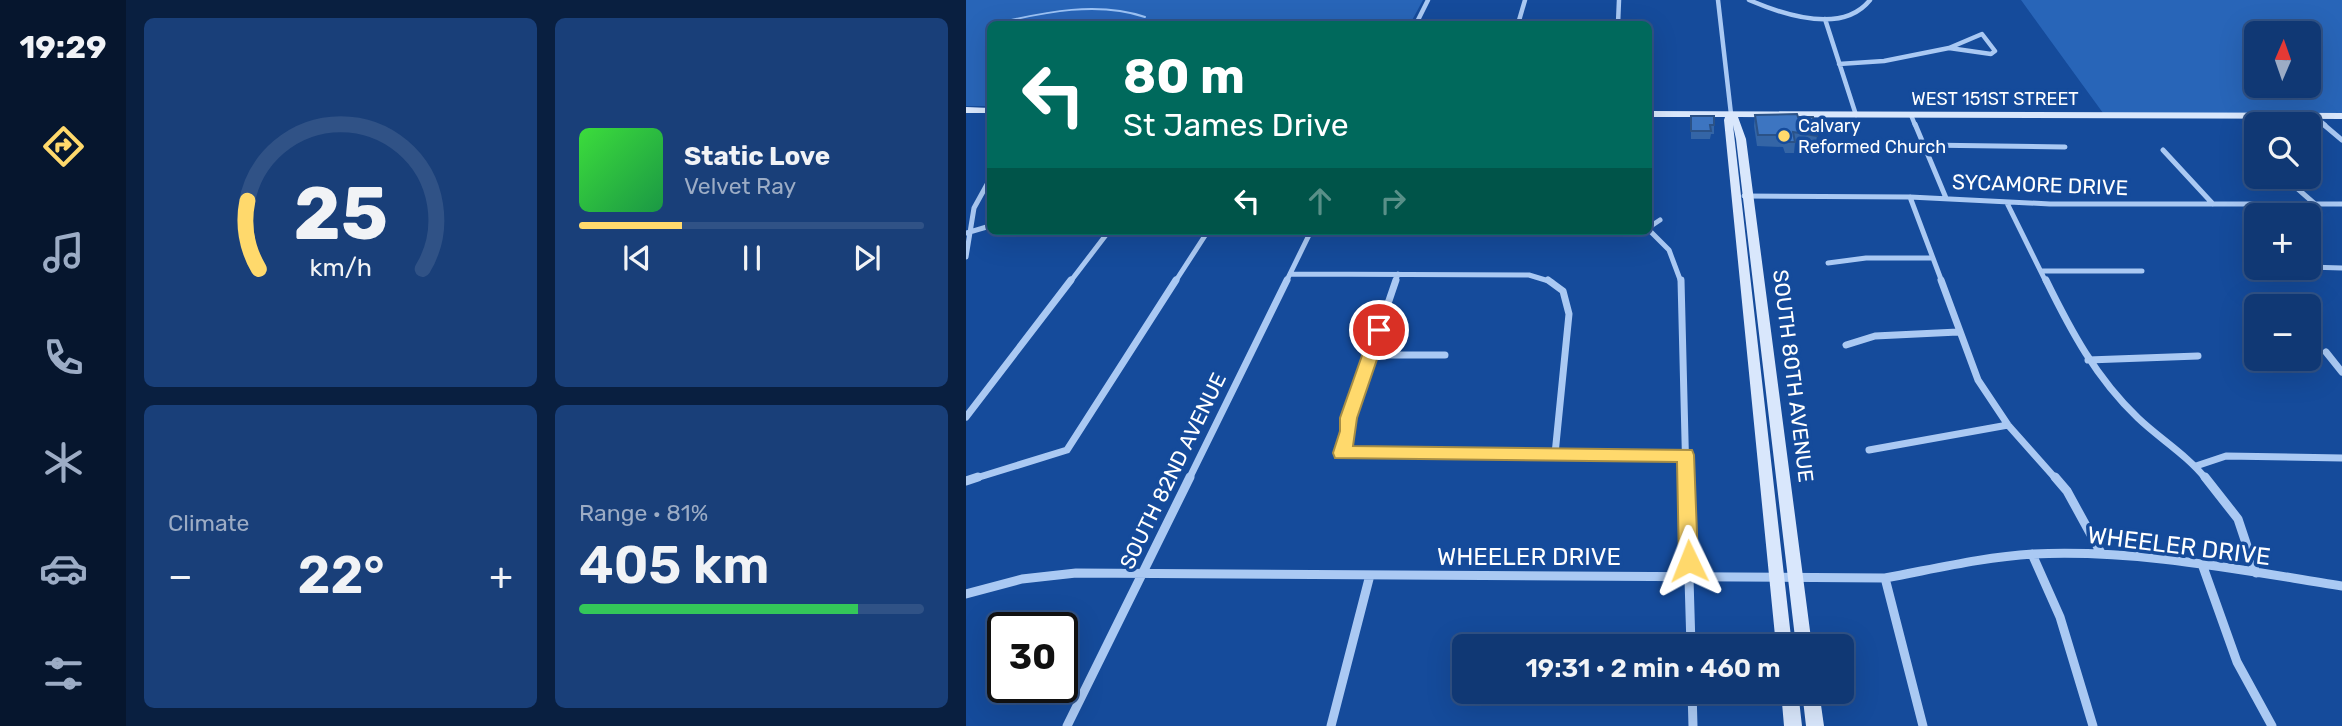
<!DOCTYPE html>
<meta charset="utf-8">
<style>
:root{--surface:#103874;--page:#193f79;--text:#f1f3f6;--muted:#9cacc5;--line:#305286;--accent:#ffd96c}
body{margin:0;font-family:Rubik,sans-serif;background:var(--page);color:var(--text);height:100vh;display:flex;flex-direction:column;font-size:26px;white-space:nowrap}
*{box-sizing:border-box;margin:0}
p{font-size:23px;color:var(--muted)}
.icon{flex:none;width:38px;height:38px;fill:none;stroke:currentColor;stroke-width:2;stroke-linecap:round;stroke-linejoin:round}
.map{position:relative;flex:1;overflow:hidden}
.drawer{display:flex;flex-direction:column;gap:18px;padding:18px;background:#091f40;width:840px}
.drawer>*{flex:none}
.guide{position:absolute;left:21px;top:21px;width:665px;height:214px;border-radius:10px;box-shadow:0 7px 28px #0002,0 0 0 2px var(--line);background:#00695c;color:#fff;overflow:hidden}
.needle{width:46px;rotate:2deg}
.tools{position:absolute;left:1278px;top:21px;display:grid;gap:14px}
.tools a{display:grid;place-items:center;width:77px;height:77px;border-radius:10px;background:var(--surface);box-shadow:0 7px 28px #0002,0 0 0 2px var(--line);font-size:35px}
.speed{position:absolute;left:21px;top:612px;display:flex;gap:14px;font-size:35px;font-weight:700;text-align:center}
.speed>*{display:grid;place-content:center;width:91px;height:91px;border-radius:50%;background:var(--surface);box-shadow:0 7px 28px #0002,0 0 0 2px var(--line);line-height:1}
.speed .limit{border:4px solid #111;border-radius:10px;background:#fff;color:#111}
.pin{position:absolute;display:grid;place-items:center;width:60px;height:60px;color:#fff;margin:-30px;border:4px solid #fff;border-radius:50%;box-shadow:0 2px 7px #0007}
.me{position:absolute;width:77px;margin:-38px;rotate:358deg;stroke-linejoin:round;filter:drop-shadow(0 0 5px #0008)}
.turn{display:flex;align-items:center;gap:24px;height:147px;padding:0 21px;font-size:32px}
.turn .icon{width:91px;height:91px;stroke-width:2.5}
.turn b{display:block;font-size:49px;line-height:60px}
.lanes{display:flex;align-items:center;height:66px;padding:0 21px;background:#0003;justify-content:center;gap:35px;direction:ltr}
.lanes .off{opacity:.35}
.big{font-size:52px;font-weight:600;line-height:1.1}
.drawer .card{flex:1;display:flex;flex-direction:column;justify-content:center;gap:10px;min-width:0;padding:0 24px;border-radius:10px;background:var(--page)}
.drawer .dial{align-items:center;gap:0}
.dial svg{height:182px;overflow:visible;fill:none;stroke:var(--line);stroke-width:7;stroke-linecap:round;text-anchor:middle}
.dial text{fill:var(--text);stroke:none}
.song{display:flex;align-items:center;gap:21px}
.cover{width:84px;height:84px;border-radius:10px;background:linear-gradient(135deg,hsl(120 70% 55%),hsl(140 70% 35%))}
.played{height:7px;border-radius:4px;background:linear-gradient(90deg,var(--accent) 30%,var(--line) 30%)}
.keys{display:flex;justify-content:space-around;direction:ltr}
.heat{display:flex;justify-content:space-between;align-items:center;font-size:38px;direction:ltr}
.charge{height:10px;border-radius:5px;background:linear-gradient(90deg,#34c759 81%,var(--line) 0)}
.drawer .tiles{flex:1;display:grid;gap:18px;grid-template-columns:repeat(2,1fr)}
.trip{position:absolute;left:486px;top:634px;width:402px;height:70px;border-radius:10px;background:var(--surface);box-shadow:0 7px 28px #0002,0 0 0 2px var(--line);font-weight:600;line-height:70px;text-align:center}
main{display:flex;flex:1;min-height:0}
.dock{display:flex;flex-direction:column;width:126px;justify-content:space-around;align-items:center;background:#06162e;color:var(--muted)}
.dock .icon{width:49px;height:49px}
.dock .on{color:var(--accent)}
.dock b{font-size:32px;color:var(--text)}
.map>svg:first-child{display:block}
</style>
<main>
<nav class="dock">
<b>19:29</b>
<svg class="icon on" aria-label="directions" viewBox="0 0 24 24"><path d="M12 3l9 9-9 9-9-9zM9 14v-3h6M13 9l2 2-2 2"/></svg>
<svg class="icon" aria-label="music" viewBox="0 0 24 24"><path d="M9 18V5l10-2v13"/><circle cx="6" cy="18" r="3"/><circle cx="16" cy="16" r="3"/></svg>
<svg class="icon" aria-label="phone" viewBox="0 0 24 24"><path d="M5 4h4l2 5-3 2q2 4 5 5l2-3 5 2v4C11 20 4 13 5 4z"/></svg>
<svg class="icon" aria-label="climate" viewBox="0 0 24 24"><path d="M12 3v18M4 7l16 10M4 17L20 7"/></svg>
<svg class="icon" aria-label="car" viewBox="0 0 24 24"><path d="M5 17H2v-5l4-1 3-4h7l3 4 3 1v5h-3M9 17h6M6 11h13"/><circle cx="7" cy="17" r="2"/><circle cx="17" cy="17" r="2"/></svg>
<svg class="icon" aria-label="filters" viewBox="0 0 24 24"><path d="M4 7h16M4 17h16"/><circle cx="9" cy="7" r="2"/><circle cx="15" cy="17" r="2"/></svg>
</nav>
<section class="drawer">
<div class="tiles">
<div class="card dial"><svg viewBox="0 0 100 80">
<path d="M14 69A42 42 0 1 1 86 69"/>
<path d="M14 69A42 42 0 0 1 9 39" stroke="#ffd96c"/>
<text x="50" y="56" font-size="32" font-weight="700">25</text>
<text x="50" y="72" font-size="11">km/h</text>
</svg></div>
<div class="card">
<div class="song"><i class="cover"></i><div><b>Static Love</b><p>Velvet Ray</p></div></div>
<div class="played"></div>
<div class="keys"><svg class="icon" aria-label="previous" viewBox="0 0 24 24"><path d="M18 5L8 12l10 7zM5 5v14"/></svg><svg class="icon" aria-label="pause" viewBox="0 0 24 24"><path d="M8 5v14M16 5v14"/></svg><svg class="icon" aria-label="next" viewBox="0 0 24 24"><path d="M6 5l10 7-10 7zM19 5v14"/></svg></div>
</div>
<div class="card"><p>Climate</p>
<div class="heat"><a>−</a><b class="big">22°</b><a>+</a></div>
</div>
<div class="card"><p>Range · 81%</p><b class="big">405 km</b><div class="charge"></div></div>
</div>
</section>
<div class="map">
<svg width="1376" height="726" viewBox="0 0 1376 726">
<rect width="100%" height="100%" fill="#154b9b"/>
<path fill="#2865b8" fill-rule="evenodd" d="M0 0H457L444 24H24V106H0Z
M1055 0H1376V114L1137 113ZM1290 33H1342V86H1290Z"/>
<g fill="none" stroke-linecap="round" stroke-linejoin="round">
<path stroke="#9cc3f5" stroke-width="2" d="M32 23C79 12 132 1 179 17"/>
<path stroke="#aac9f3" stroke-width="4.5" d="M752 0 765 114
M783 0C818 15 876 35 904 0
M859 19 890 115
M450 24 462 0
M552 24 559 0
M652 24 653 0
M1016 34 1029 51 1025 54 983 48Z
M873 64 918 61 983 48
M945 115 949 125
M1348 116 1359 125"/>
<path stroke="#aac9f3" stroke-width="5" d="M949 124 980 198
M1357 124 1376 140
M958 145 1099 147
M1197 150 1247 204
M1318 177 1349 204
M778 196 944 197 1084 204H1376
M944 197 976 282
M1041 203 1080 282
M682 228 694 220
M682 229 703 250 715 282
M0 233 24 226
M0 257 8 208 24 179
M862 263 900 258H965
M1342 267 1376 268
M1076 271H1176
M324 274 563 275 586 282
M104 282 143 231
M209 282 242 231
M320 282 345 231
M429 282 432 274"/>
<path stroke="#aac9f3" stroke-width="7" d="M430 280 383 418 376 453 719 455
M582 280 597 291 603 314 589 454
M715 280 720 479
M975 280 1012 380 1042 425 1090 479
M1080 280C1105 331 1130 378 1172 418 1194 439 1221 455 1240 479
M880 345 909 336 992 332
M1360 352 1376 372
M404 355H479
M1122 360 1232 356
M0 417 105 280
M903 450 1042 425
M1230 466 1260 456 1376 458
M7 479 101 450 210 280
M223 479 321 280"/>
<path stroke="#aac9f3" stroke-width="9" d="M720 477 725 646
M1089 477 1101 491 1135 553
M1239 477 1272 519 1290 573
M0 481 12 477
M1066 554 1094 617 1127 726
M1236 564 1271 662 1306 726
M919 578 957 726
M0 594 56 579 110 573 919 578C968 569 1017 557 1067 554 1171 549 1274 570 1376 586
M726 691 727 726
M101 726 224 477
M365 726 404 575"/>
<path fill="#d9e7fc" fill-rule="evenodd" d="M0 107 24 108V113H0Z
M682 111 1376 113V119L772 117 780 139 846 646H830L770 139 767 125 826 646H810L758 120 759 117H682Z
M815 691H832L836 726H818Z
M836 691H853L858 726H840Z"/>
</g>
<path fill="#3465a6" d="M789 115 832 117 851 136 849 147 829 143 828 153H819L817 147 791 146 788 126Z
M725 116 748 125V134H745L744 139H725Z"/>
<path fill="#3d75c1" stroke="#2b5287" stroke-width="2" d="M831 114 832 117H847L851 136 827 132 829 142H820L819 135H792L789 115Z
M725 116H748V125H744L745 131H725Z"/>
<path fill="#ffd96c" stroke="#a68d46" stroke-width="2" d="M413 324 421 330 391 418 387 446 726 450 728 455 732 561 730 567 723 570 716 567 713 561 711 462 369 458 367 453 374 431V418L405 330Z"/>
<circle fill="#ffd96c" stroke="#154b9b" stroke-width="2.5" cx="818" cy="136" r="7"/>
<g text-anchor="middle" stroke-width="7" stroke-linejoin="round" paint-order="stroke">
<g font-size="18" fill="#fff" stroke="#154b9b">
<text x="1029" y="105">WEST 151ST STREET</text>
</g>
<g font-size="18" fill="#fff" stroke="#154b9b" text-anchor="start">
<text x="832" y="132">Calvary<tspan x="832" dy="21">Reformed Church</tspan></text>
</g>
<g font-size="21" fill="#fff" stroke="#154b9b">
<text transform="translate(1074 185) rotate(2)" y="7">SYCAMORE DRIVE</text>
<text transform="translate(827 376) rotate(83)" y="7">SOUTH 80TH AVENUE</text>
<text transform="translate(207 471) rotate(-64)" y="7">SOUTH 82ND AVENUE</text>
</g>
<g font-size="24" fill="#fff" stroke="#154b9b">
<text transform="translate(1213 546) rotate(7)" y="8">WHEELER DRIVE</text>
<text x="563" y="565">WHEELER DRIVE</text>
</g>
</g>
</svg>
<div class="tools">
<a><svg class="needle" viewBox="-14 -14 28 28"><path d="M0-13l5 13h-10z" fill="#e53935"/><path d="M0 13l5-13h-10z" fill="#9cacc5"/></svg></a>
<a><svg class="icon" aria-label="search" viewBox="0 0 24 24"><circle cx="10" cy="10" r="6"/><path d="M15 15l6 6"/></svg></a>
<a>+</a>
<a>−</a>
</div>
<div class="speed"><div class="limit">30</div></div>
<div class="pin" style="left:413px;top:330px;background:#d93025"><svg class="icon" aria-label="arrive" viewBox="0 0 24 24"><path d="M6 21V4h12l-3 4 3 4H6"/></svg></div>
<svg class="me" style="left:723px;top:561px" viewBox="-20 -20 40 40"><path d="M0-17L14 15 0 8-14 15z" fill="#ffd96c" stroke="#fff" stroke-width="4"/></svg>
<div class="trip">19:31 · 2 min · 460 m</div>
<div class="guide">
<div class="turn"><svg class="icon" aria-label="left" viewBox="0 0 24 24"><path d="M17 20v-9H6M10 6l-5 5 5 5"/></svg><div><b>80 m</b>St James Drive</div></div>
<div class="lanes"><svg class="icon" aria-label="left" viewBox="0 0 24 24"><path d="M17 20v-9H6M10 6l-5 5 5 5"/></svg><svg class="icon off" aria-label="ahead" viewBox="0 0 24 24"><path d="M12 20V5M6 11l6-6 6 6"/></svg><svg class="icon off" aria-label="right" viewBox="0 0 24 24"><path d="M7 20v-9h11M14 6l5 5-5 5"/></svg></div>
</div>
</div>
</main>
